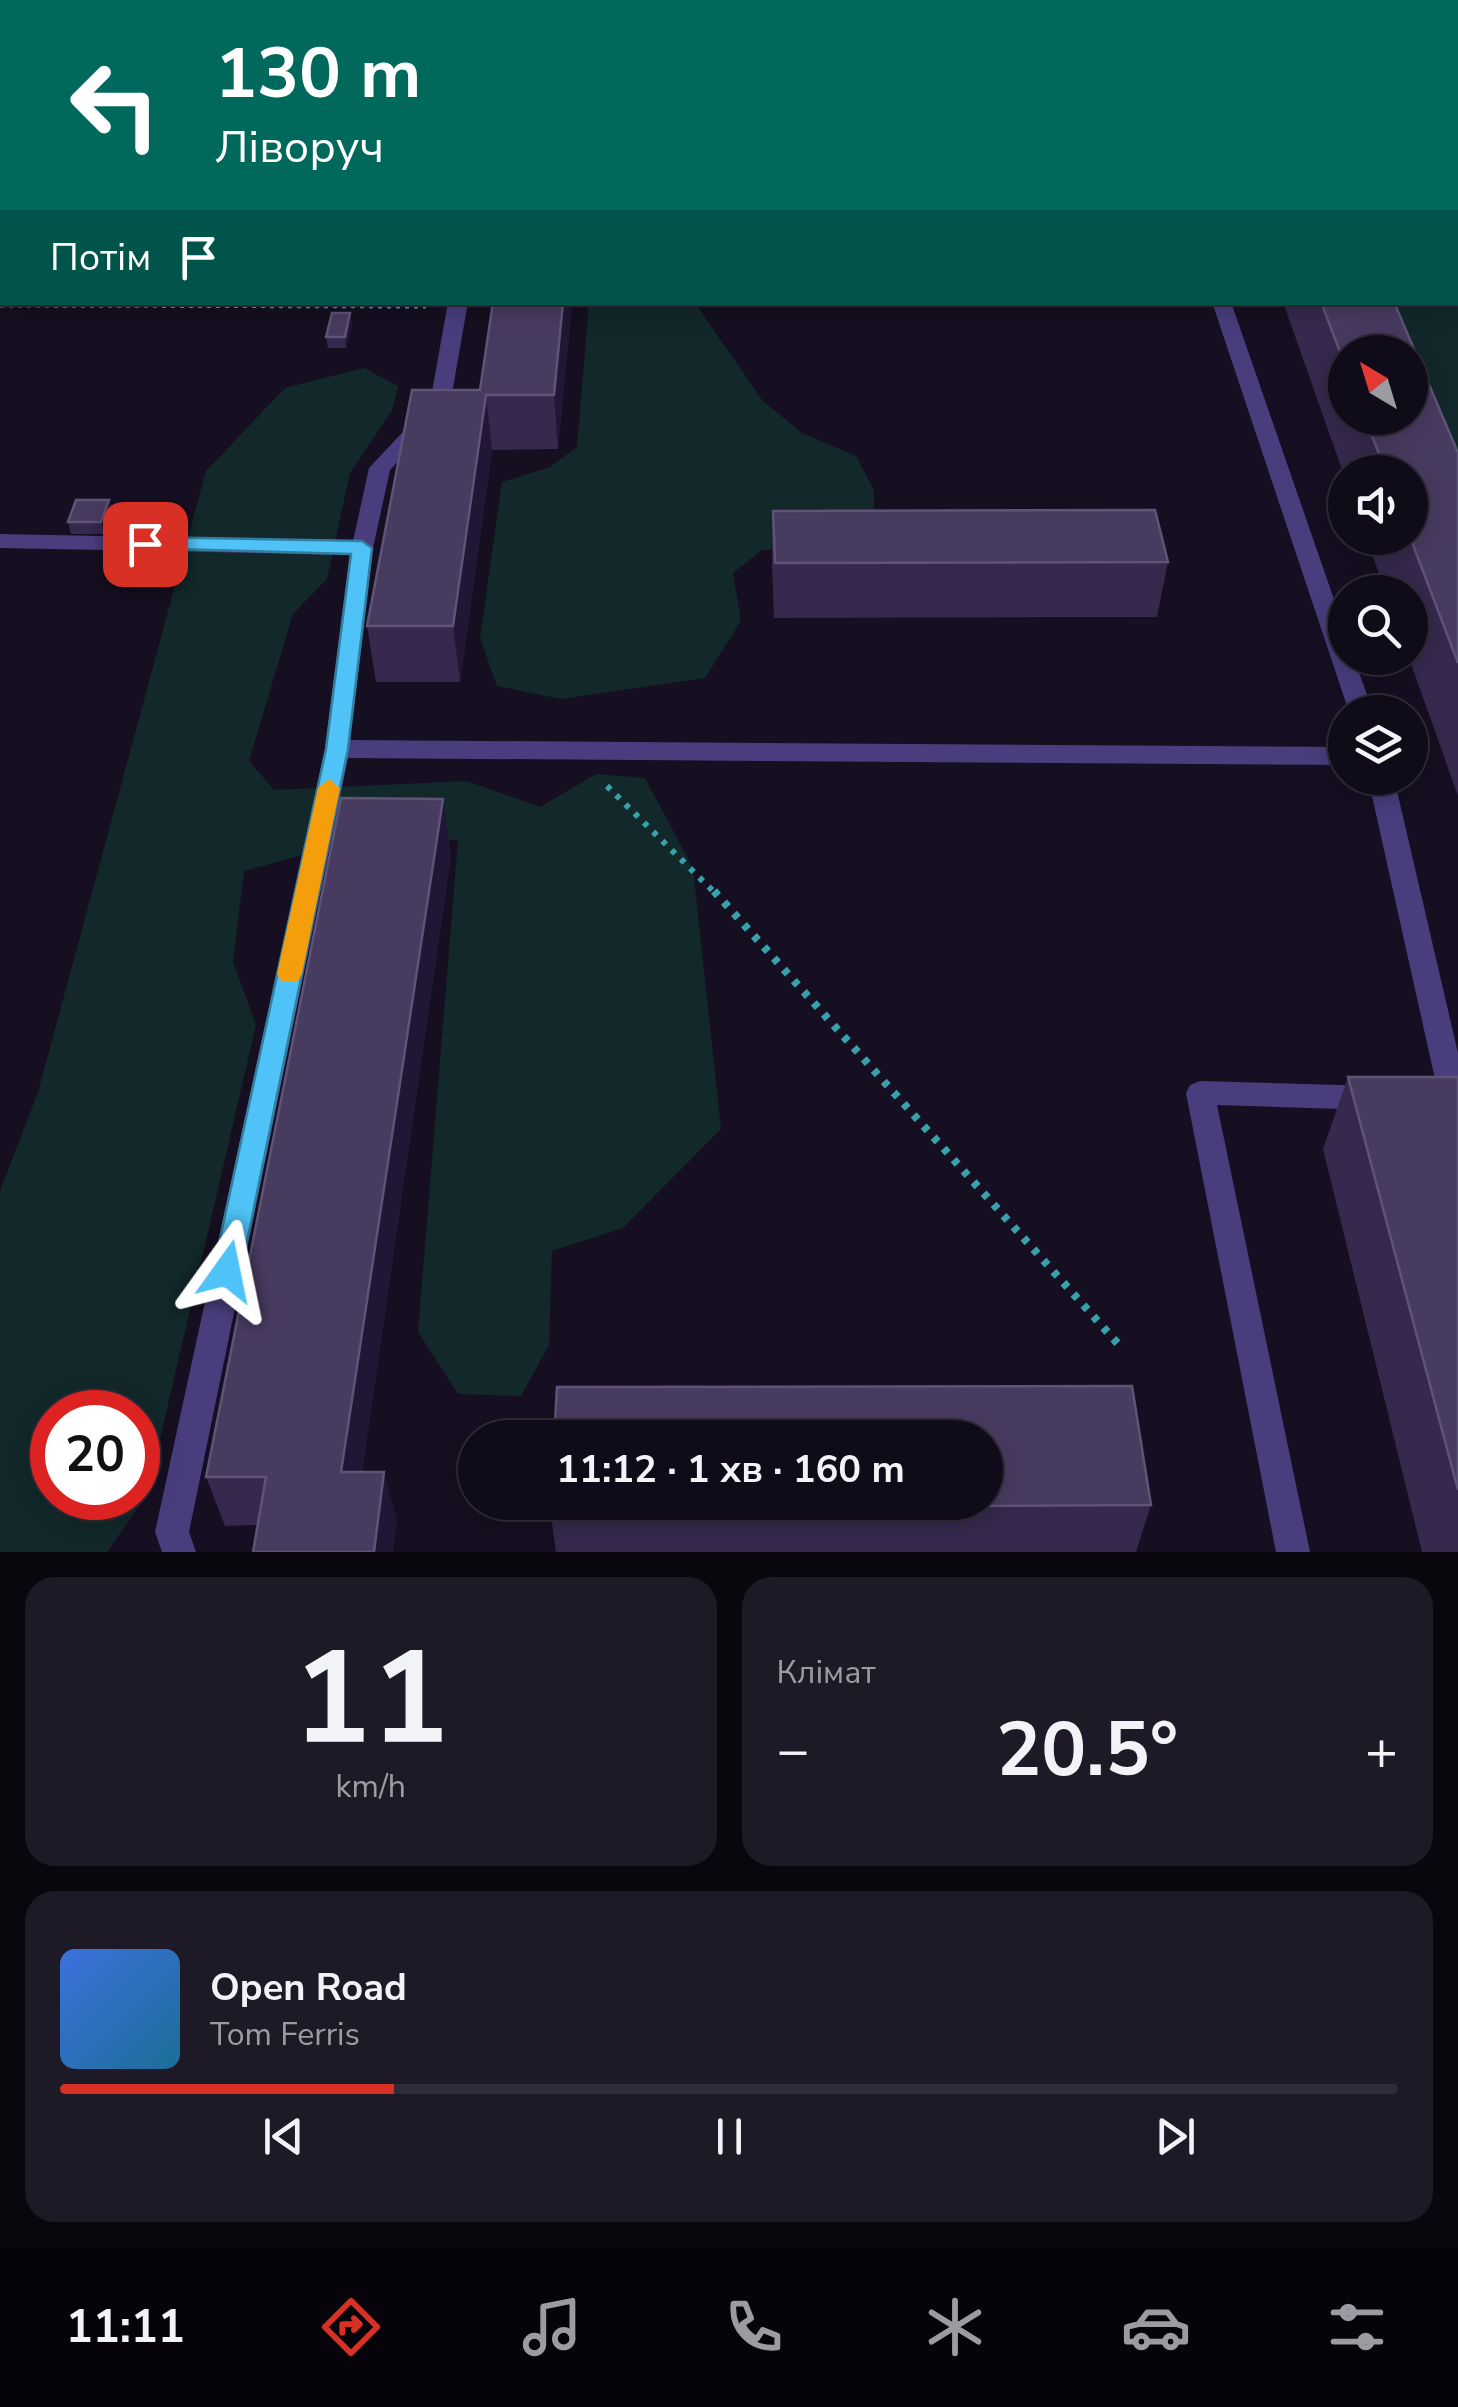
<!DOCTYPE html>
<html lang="uk">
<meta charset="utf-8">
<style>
:root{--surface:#100b19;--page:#1e1926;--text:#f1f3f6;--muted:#9c9ba2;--line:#302b38;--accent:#d93025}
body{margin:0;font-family:"Nunito Sans",sans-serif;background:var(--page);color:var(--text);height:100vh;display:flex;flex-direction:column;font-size:38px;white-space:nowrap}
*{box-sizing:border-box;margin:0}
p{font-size:32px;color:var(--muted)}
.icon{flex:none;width:55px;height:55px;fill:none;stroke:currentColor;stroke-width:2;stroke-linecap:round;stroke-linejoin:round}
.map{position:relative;height:1552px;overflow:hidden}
.drawer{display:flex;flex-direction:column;gap:25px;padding:25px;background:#09060e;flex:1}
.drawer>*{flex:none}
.hud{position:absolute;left:0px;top:0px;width:1460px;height:305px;box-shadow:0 5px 25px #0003,0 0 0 2px var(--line);background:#00695c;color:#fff;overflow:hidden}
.needle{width:65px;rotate:322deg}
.fabs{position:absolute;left:1328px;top:335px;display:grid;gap:20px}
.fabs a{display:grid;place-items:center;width:100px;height:100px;border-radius:50%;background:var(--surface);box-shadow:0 5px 25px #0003,0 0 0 2px var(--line);font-size:50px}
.speed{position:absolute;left:30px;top:1390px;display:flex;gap:20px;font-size:50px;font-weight:700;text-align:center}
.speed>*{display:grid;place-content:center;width:130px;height:130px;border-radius:50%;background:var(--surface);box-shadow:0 5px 25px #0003,0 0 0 2px var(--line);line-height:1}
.speed .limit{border:15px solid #d22;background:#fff;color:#111}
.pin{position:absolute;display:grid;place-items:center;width:85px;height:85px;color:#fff;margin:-42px;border-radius:20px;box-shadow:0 5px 15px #0006}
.me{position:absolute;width:110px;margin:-55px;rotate:12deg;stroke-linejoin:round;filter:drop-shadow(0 0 8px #0008)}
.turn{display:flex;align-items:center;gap:35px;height:210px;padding:0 50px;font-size:45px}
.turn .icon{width:130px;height:130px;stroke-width:2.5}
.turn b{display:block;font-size:70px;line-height:85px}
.then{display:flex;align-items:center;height:95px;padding:0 50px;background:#0003;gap:20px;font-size:38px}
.big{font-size:75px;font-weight:700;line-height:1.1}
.drawer .tile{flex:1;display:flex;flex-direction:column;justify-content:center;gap:15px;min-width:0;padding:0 35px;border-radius:30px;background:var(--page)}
.drawer .dial{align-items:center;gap:0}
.dial b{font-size:130px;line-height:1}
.song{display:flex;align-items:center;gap:30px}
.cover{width:120px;height:120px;border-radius:15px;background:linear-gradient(135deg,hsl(220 70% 55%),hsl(200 70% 35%))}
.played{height:10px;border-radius:5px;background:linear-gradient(90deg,var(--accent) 25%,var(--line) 25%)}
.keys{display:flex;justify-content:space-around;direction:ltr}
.heat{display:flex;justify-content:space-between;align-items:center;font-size:55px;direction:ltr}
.drawer .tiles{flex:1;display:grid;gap:25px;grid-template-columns:1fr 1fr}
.tile:last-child{grid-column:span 2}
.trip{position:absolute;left:458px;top:1420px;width:545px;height:100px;border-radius:50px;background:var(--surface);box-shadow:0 5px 25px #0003,0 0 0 2px var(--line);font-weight:700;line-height:100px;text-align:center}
.menu{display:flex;height:160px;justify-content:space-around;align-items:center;background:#06040a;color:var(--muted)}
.menu .icon{width:70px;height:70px}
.menu .current{color:var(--accent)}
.menu b{font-size:45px;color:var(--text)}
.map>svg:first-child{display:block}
</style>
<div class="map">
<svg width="1458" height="1552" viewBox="0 0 1458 1552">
<rect width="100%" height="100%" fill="#150f21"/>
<path fill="#12282a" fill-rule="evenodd" d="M1458 198V522L1410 352 1365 303 1458 302Z
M589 303H695L762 400 802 433 856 456 874 490V516L828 547 762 550 733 573 741 621 705 678 561 699 497 686 480 638 502 482 550 467 577 447Z
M364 368 398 386 392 410 350 473 327 579 293 614 249 761 274 790 467 781 540 807 596 774 645 778 693 868 721 1129 623 1228 552 1251 549 1345 521 1396 458 1394 418 1332 458 840 366 838 244 871 233 962 256 1025 147 1495 107 1552H0V1191L38 1092 206 471 285 388ZM52 1412H138V1498H52Z"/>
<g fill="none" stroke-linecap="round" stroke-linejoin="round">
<path stroke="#37a2ab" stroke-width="5" stroke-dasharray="4 5" stroke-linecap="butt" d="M0 305 426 306"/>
<path stroke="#37a2ab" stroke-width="6" stroke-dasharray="5 8" stroke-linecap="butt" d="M607 786 716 894"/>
<path stroke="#37a2ab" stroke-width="8" stroke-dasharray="6 9" stroke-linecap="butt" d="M714 891 1119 1345"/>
<path fill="#493d7d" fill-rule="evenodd" d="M945 0H961V2H946Z
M448 302H468L450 405 390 470 373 548 350 740 1345 747V765L348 758 189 1532 196 1552H162L155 1532 325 749 350 555 0 548V534L353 541 369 468 430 403Z
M1212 302H1231L1345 631V658H1354L1373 712H1349Z
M1368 778H1394L1458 1053V1127L1448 1123 1443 1115Z
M1200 1081 1373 1086 1383 1090 1387 1098 1383 1106 1373 1110 1217 1105 1310 1552H1276L1186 1093 1190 1085Z"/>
<path fill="#8670f5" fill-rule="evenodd" d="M1424 0H1440L1442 2H1426Z"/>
</g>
<path fill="#36294d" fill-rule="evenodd" d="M81 0H624V2H82Z
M1010 0H1090L1091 2H1011Z
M493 302H572L558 449 492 450 460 682H376L367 626 480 390Z
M1283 302H1394L1458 453V796L1409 658 1410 592H1386L1366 538H1410V472H1345V478ZM1345 352 1410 418H1345Z
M350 313 352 324 346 348H328L326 337Z
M109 500 112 512 104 534H71L68 522Z
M773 511 1168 562 1157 617 774 618 772 567Z
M451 855 362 1472 397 1521 225 1526 206 1477Z
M1348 1077H1458V1552H1422L1323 1149Z
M1151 1505 1136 1552H556L550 1508Z"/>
<path fill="#211734" d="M2 172V196L0 197V173Z
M563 302H572L558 449 554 395Z
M350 313 352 324 346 348 345 337Z
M486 395 492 450 460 682 453 626Z
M109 500 112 512 104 534 101 522Z
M443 799 451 855 355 1522 341 1472Z
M384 1472 397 1521 393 1552H374Z"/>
<path fill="#483b60" stroke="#5f5378" stroke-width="2.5" d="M337 0H624V2H337Z
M1031 0H1090L1091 2H1032Z
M2 151V172L0 173V152Z
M493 302H563L554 395H486L453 626H367L412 390H480Z
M1321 302H1394L1458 453V663L1410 537V472H1386L1365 418H1410V352H1345V365Z
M332 313H350L345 337H326Z
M76 500H109L101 522H68Z
M1155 510 1168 562 775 563 773 511Z
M341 798 443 799 341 1472H384L374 1552H253L266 1477H206Z
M1348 1077H1458V1490Z
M1132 1386 1151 1505 550 1508V1502H985V1438H554L557 1387Z"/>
<path fill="#4fc3f7" stroke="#337fa1" stroke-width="2.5" d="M145 537 362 541 372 548 348 749 241 1271 237 1280 227 1283 217 1280 213 1271 326 749 351 554 138 548 135 544Z"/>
<path fill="#f59e0b" d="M329 779 340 788 302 974 298 981H281L277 974 318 788Z"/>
</svg>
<div class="fabs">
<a><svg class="needle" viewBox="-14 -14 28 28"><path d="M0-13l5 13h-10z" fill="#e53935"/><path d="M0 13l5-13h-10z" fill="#9c9ba2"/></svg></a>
<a><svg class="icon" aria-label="sound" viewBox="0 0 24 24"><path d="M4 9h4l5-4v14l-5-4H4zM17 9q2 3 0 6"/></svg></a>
<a><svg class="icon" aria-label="search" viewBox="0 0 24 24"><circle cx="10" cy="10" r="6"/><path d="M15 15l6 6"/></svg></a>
<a><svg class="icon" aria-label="layers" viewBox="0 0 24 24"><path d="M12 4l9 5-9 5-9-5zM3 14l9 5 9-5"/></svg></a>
</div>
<div class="speed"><div class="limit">20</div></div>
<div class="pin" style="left:145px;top:544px;background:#d93025"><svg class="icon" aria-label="arrive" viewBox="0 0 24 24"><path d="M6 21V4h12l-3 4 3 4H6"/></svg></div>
<svg class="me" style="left:227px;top:1271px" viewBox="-20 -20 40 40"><path d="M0-17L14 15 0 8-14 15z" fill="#4fc3f7" stroke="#fff" stroke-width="4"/></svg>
<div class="trip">11:12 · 1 хв · 160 m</div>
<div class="hud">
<div class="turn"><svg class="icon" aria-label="left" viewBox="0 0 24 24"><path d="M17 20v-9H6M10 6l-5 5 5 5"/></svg><div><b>130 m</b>Ліворуч</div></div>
<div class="then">Потім<svg class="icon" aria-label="arrive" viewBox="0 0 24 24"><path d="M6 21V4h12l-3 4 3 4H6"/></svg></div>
</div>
</div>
<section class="drawer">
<div class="tiles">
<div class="tile dial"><b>11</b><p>km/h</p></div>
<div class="tile"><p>Клімат</p>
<div class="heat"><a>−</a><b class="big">20.5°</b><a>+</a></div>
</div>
<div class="tile">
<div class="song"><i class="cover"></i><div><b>Open Road</b><p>Tom Ferris</p></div></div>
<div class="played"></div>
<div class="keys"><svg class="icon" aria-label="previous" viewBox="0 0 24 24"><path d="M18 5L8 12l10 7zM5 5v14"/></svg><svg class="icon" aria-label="pause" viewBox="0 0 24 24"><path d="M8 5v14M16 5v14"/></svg><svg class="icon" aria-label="next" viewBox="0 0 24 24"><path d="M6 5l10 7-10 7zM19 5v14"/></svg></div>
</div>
</div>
</section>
<nav class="menu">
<b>11:11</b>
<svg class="icon current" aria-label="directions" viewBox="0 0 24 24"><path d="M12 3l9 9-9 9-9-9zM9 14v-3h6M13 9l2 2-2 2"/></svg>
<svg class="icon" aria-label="music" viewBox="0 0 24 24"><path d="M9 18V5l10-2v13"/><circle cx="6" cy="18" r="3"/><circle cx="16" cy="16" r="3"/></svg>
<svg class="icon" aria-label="phone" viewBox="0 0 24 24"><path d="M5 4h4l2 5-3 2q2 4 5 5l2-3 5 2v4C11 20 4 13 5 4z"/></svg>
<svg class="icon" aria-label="climate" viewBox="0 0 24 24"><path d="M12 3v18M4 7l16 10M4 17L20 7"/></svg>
<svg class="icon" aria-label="car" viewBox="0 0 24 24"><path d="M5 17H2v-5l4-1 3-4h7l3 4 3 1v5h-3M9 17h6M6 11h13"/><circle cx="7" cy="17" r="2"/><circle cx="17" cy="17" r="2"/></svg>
<svg class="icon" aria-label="filters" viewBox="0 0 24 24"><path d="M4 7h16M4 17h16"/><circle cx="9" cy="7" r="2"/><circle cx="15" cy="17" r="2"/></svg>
</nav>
